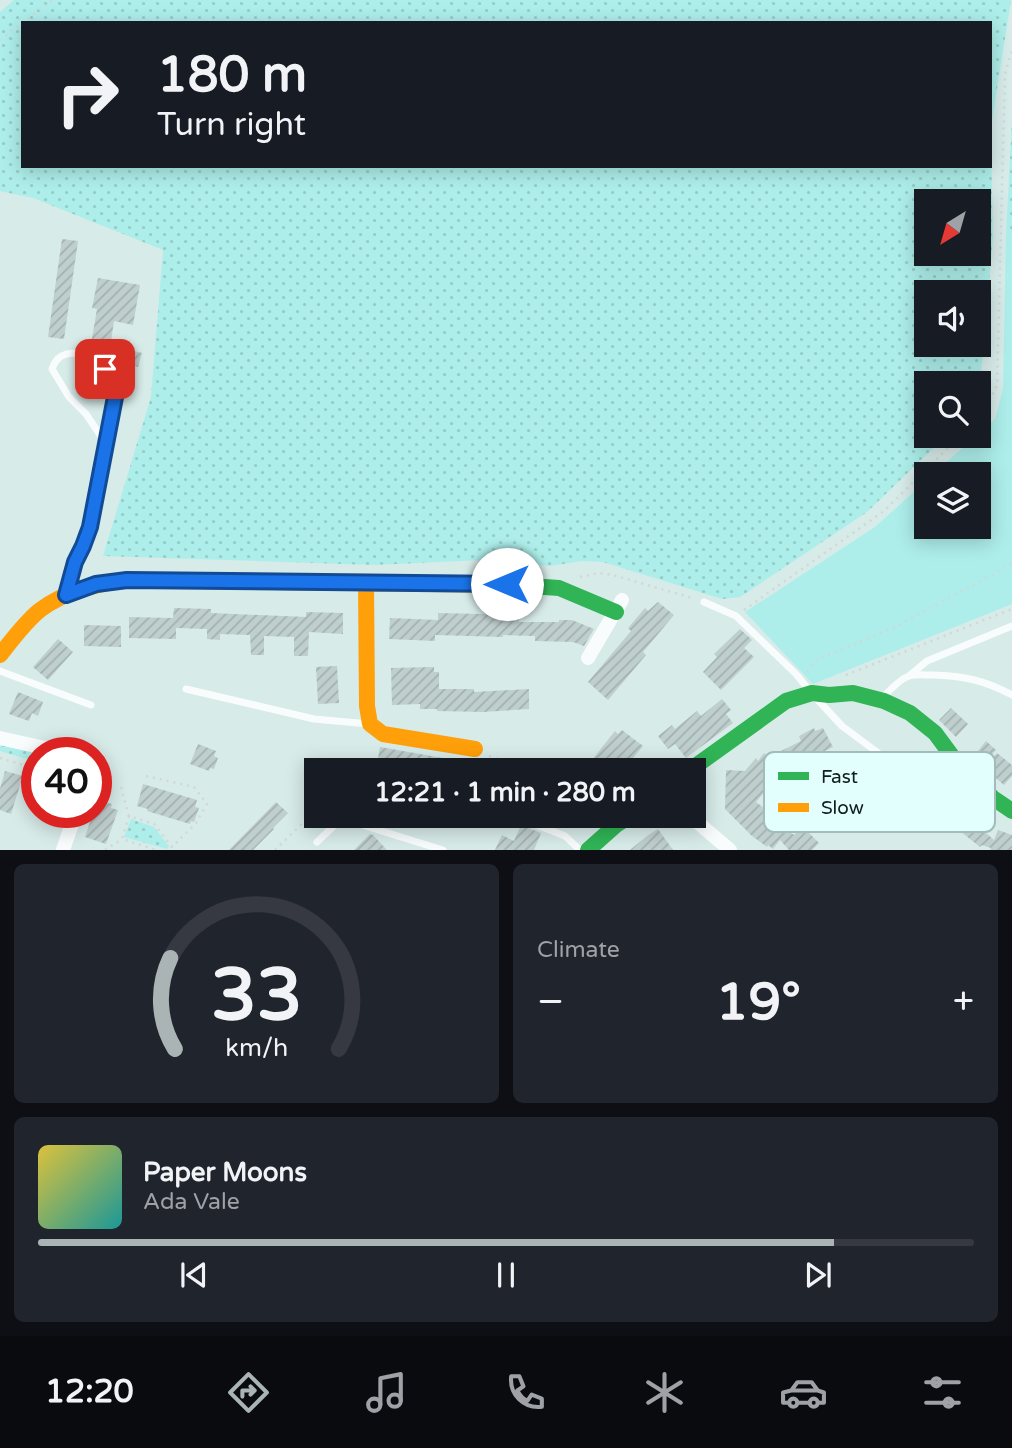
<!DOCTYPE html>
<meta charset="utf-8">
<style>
:root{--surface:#171b24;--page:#20242c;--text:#f1f3f6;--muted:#9ea1a6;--line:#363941;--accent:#abb4b4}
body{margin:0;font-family:"Varela Round",sans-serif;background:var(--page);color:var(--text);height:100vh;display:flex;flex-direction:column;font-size:26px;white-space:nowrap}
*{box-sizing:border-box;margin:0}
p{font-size:23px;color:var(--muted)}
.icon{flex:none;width:38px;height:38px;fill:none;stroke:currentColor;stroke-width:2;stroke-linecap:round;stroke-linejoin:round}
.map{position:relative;height:850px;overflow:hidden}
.side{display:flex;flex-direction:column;gap:14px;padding:14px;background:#0d0f14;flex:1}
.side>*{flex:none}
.guide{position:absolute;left:21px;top:21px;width:971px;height:147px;border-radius:0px;box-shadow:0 4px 18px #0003;background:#171b24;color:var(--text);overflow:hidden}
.needle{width:46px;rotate:217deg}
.buttons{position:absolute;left:914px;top:189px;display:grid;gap:14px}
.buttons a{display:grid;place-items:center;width:77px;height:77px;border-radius:0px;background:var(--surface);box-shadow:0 4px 18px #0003;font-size:35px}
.speed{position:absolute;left:21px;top:737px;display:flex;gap:14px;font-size:35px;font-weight:700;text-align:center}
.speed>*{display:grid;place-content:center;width:91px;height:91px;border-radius:50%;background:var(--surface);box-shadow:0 4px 18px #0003;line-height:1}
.speed .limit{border:10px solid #d22;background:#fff;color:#111}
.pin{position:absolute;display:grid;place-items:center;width:60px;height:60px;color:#fff;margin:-30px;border-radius:14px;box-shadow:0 4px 10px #0006}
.me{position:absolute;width:77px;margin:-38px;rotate:270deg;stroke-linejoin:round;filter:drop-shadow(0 0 5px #0008)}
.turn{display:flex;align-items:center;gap:24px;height:147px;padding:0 21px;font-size:32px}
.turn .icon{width:91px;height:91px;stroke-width:2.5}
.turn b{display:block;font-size:49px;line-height:60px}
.big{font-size:52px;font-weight:700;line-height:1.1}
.side .tile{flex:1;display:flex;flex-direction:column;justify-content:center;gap:10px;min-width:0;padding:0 24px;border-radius:10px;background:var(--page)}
.side .dial{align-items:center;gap:0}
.dial svg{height:182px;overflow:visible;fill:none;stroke:var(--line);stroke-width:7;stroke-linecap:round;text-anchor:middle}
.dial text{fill:var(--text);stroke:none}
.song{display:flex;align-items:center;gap:21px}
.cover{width:84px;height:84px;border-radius:10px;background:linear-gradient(135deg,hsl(50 70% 55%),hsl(180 70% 35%))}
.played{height:7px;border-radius:4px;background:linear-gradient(90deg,var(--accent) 85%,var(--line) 85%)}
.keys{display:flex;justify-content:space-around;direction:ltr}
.heat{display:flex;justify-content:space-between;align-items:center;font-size:38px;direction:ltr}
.side .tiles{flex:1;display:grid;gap:14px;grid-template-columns:1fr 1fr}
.tile:last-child{grid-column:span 2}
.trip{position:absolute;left:304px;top:758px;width:402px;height:70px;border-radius:0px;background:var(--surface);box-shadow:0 4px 18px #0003;font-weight:700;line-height:70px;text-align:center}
.tab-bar{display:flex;height:112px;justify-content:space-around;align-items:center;background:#090b0e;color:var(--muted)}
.tab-bar .icon{width:49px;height:49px}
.tab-bar .on{color:var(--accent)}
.tab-bar b{font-size:32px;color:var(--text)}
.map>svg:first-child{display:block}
</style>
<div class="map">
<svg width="1012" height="850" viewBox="0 0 1012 850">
<defs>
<pattern id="grass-dots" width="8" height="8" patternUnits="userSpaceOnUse" patternTransform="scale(1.75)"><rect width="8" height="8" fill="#adeeea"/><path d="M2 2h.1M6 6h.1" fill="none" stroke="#94ccc8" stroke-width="1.8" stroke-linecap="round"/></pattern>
<pattern id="building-hatch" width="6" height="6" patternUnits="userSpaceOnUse" patternTransform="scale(1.75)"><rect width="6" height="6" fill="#bfcfce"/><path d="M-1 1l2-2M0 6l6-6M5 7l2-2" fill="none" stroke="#a3b1b0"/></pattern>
</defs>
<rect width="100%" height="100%" fill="#d7ebe9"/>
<path fill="url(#grass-dots)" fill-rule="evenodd" d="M14 0H1011L991 127 990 23H23V166H990L991 137 993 239 979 396 978 398V383H926V436H946L867 512 740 597 722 599 603 562 582 561 550 566 483 560 374 565 103 556 151 397 163 250 33 198 0 191V12ZM926 201H978V254H926ZM978 292V345H926V292Z
M1012 119V237L1006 234Z
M0 744 37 752V762L0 751Z
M131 819 154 827 169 846 167 849 124 837Z"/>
<path fill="#adeeea" d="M1006 234 1012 237V604L813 684 745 612 875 527 926 481V527H978V474H933L976 436H978V434L995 419 1003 389Z"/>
<path fill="url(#building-hatch)" d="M62 239 78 241 64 339 48 337Z
M98 278 140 285 133 325 114 321 110 348 91 344 97 309 92 308Z
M119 347 142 353 138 367 115 361Z
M658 602 674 615 643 652 646 655 608 700 588 682 631 631 628 628 645 608 648 611Z
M174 608 211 609V613L306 617V612L343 613V634L309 632 308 656H294V637L264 636V655H251L250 635 220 634V640L207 639V629L176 628V639L129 638V617L173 618Z
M490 611H519V622H559V620H572L594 629 584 646 573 642 535 641V636L503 635V637L435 635V641L389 639 390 618 438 620V613L481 614 490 613Z
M84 625 121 626V647L84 646Z
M740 629 752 640 744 648 754 657 721 690 703 672 717 657 714 654Z
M58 639 73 652 48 680 33 667Z
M337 666 339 703 318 704 316 667Z
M434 667V672H439V689H474V692L529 689V709L483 712 437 711V709H420V704L392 705 391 668Z
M18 692 43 702 38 716 32 713 29 721 9 714Z
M722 699 731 710 726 714 733 723 686 758 675 744 668 749 658 736 672 725 675 729 697 711 701 716Z
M951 708 968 724 956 737 939 720Z
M814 728 815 731 823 728 833 747 781 772 756 802 773 815 771 818 794 835 803 827 819 843 812 850H789L780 840 773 849 768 845 767 847 752 836 725 809 726 770 745 771 756 758 758 761 764 753 769 757 801 741 799 736Z
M622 730 643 746 623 770H584L615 731 618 734Z
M986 741 996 750 987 760 978 751Z
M198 744 216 751 214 756 218 758 214 769 210 768 209 771 190 764Z
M380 747 471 763V770H376Z
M997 753 1012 765V776L1004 785 984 768Z
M5 771 23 776 11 814 0 810V789Z
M143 784 197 800 195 807 199 808 194 822 191 821 190 824 147 811 148 809 137 806Z
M99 800 112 804 111 808 118 810 106 844 85 837 93 812H96V804Z
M276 802 288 813 273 828 274 829 253 850H229Z
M970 819 994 840 998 830 1012 835V850H990L991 848 982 845 980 847 960 831Z
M521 825 541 833 534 850H495L502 835 514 841Z
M658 829 673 850H630L647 836Z
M370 834 373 835 387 850H354Z"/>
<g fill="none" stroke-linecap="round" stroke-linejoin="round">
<path stroke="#d2d7d7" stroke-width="2.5" stroke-dasharray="2 5" stroke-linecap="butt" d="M0 40 52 0
M978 418 983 413 997 386 1005 74 1012 50
M580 577 599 573 613 575 692 598
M744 610 884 511 960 436
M807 672 815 661 899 625 1012 564
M846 675 1012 609
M489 756 529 770
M0 758 37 769
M121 787 129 816 154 824 172 847 196 823 207 804 194 787 142 775
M129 816 122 839 156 850
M105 850 122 839
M275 850 313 813 317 812"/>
<path stroke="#f9fcfc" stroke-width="7" d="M67 591C70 582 71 573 74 565 78 553 85 542 89 530 98 500 102 466 108 435 110 423 116 404 115 392 114 365 63 334 52 369L69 397 86 414 106 444
M704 602 736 616 796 674 809 690
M0 671 91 705
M909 676 927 661 1012 626
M186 689 314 719 369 724
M883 697C890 690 900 679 909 676 915 674 925 675 932 675 964 676 984 680 1012 695
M817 699 842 726 893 764
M514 816 565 836 580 850
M317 842 340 820H346L443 850"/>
<path stroke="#f9fcfc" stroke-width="14" d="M588 658 622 600
M0 738 63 752
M690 816 730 850
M63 850 76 812"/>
<path stroke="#30b455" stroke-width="16" d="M516 585 559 588 616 612
M690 770 786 701 812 693 829 695 853 693 884 701 910 713 935 733 952 756 993 798 1012 811
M588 850 616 825 630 816"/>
<path stroke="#ff9f0a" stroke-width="16" d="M366 583 367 706 370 724 383 734 475 749
M0 655C12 640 25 622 40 610 65 591 97 584 127 580L516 585"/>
</g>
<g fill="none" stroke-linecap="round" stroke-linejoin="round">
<g stroke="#114b97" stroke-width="18">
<path id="route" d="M105 369 111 378 116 392 90 527 83 546 75 562 66 595 96 584 127 580 507 584"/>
</g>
<use href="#route" stroke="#1a73e8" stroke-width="12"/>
</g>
<rect x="764" y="752" width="231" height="80" rx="10" fill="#e2fffd" stroke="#a3bcba" stroke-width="2"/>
<rect x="778" y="772" width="31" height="8" fill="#30b455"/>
<rect x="778" y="803" width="31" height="9" fill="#ff9f0a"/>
<g font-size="19" fill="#111e1d">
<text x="821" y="783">Fast</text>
<text x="821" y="814">Slow</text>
</g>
</svg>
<div class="buttons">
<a><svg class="needle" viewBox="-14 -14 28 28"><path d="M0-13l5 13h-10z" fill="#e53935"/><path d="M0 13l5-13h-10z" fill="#9ea1a6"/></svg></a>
<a><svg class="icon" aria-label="sound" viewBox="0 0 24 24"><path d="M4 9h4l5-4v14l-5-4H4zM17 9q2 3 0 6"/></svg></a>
<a><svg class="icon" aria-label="search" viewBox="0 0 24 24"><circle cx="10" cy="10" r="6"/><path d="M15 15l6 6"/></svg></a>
<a><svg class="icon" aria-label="layers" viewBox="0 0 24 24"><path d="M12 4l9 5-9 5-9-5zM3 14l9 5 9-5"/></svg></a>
</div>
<div class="speed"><div class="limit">40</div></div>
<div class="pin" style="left:105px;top:369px;background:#d93025"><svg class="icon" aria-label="arrive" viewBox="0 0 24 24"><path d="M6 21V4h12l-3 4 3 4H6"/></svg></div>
<svg class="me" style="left:507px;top:584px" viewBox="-20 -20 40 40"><circle r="19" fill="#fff"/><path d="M0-13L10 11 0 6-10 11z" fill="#1a73e8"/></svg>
<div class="trip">12:21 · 1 min · 280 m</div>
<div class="guide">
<div class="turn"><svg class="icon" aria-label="right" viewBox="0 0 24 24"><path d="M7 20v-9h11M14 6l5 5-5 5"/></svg><div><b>180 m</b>Turn right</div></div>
</div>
</div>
<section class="side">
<div class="tiles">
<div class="tile dial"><svg viewBox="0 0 100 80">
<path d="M14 69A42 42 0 1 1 86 69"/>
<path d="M14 69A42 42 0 0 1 12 29" stroke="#abb4b4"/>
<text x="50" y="56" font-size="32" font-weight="700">33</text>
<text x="50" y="72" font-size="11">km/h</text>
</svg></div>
<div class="tile"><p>Climate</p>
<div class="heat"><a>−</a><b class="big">19°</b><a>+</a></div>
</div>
<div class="tile">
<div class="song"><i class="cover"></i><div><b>Paper Moons</b><p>Ada Vale</p></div></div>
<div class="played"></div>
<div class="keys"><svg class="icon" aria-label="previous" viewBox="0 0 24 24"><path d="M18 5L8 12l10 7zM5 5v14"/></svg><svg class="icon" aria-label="pause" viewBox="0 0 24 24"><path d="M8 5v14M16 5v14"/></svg><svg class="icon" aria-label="next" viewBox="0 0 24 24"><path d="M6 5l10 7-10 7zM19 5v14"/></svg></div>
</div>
</div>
</section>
<nav class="tab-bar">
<b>12:20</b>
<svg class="icon on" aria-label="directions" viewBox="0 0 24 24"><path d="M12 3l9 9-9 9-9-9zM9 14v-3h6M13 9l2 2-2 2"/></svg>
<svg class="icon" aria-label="music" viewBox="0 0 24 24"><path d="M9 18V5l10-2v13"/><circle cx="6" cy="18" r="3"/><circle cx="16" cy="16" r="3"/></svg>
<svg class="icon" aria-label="phone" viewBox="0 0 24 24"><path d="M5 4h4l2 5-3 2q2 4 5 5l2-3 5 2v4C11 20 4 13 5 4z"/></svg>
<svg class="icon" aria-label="climate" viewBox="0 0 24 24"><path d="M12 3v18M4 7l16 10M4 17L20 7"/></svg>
<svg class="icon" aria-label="car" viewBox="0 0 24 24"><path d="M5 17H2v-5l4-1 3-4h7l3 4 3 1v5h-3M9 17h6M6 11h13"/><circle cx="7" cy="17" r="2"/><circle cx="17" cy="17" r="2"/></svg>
<svg class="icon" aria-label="filters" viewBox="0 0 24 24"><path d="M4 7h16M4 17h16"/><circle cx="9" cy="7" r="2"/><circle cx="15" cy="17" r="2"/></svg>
</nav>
